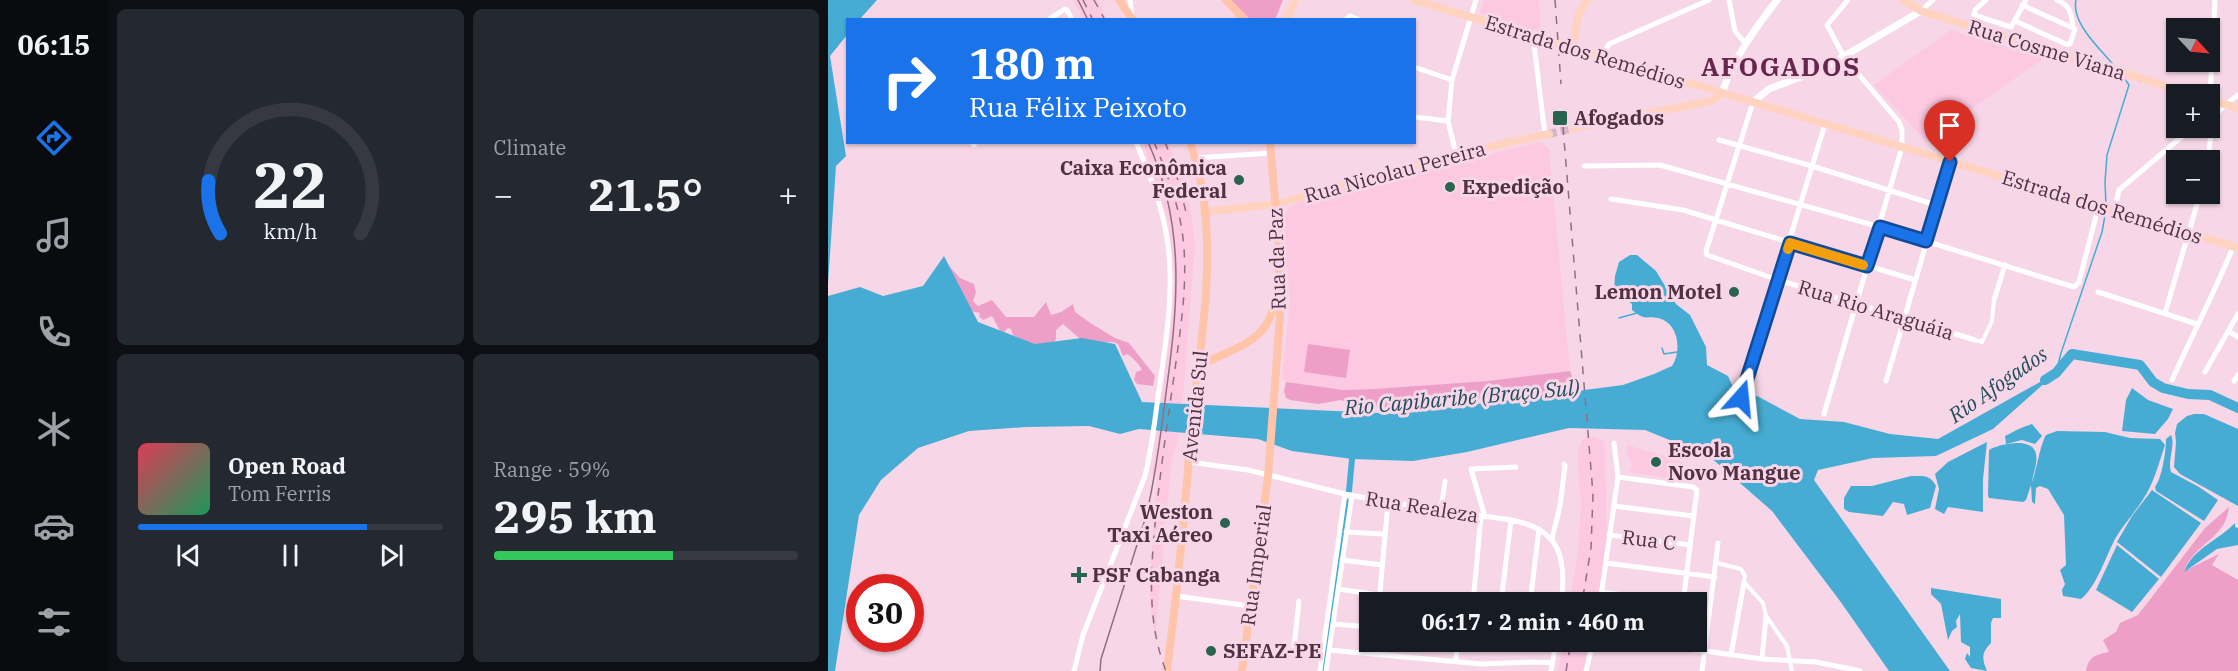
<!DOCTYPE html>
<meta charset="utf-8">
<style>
:root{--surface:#171b24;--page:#242831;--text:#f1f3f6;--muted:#9ea1a6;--line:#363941;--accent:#1a73e8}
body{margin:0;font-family:"IBM Plex Serif",serif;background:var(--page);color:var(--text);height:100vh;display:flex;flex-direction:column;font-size:22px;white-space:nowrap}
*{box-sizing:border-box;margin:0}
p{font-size:20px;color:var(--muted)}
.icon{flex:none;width:33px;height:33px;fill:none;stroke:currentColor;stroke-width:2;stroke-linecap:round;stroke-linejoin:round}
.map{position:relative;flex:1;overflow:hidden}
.details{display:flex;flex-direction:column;gap:9px;padding:9px;background:#0d0f14;width:720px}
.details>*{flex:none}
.banner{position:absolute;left:18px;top:18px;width:570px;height:126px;border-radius:0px;box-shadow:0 2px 4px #0004;background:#1a73e8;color:#fff;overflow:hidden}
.needle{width:39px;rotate:116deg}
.controls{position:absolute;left:1338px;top:18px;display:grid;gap:12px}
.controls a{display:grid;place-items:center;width:54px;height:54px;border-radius:0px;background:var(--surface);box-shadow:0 2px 4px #0004;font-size:30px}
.speed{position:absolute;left:18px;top:574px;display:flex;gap:12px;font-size:30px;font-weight:700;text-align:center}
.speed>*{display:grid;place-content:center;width:78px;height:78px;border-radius:50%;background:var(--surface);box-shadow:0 2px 4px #0004;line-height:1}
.speed .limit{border:9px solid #d22;background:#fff;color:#111}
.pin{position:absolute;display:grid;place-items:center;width:51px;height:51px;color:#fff;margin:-62px -26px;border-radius:50% 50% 50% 0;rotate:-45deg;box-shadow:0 0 6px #0007}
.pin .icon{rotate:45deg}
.me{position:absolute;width:66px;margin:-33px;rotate:18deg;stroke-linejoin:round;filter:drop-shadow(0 0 4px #0008)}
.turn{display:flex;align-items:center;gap:21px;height:126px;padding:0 24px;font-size:27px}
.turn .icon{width:78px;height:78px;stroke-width:2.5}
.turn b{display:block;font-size:42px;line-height:51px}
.big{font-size:45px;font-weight:700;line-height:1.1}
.details .card{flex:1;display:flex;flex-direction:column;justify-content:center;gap:9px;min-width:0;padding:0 21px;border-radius:9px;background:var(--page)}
.details .dial{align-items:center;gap:0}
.dial svg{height:156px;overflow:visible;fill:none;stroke:var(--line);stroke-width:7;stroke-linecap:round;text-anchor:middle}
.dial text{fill:var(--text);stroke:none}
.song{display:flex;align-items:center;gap:18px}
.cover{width:72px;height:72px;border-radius:9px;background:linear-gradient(135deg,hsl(350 70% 55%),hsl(150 70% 35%))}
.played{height:6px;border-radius:3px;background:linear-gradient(90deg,var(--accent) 75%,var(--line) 75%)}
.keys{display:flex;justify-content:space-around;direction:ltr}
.heat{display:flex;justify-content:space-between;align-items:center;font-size:33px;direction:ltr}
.charge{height:9px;border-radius:4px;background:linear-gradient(90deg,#34c759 59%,var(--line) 0)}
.details .tiles{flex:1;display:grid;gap:9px;grid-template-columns:repeat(2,1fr)}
.trip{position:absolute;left:531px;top:592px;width:348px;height:60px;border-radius:0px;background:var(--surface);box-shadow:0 2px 4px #0004;font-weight:700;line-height:60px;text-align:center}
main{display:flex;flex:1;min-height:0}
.tab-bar{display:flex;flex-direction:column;width:108px;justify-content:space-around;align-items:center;background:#090b0e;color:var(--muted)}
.tab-bar .icon{width:42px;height:42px}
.tab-bar .selected{color:var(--accent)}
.tab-bar b{font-size:27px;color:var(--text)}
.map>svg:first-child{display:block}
</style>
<main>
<nav class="tab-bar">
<b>06:15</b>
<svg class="icon selected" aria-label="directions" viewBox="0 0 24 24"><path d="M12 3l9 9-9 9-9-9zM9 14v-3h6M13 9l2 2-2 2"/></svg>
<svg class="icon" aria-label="music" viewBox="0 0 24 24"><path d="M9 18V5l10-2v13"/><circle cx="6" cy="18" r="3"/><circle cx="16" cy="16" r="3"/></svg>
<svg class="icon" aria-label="phone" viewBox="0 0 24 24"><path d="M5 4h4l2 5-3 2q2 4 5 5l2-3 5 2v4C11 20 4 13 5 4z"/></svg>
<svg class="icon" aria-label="climate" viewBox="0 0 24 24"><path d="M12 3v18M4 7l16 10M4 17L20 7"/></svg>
<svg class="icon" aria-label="car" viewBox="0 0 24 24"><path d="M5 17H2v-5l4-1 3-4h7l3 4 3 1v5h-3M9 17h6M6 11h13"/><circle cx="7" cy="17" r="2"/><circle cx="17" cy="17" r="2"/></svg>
<svg class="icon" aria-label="filters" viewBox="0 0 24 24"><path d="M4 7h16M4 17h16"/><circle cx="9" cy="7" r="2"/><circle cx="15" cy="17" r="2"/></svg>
</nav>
<section class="details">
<div class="tiles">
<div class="card dial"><svg viewBox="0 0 100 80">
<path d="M14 69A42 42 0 1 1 86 69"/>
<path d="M14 69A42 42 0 0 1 8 42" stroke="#1a73e8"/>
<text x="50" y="56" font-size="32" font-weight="700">22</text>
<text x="50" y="72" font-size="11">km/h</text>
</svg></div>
<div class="card"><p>Climate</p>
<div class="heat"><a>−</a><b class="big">21.5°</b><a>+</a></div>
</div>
<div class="card">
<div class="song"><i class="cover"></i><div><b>Open Road</b><p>Tom Ferris</p></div></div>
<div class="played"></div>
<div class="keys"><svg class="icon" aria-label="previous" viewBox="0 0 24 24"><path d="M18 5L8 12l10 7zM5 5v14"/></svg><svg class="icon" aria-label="pause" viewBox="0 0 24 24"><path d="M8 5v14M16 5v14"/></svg><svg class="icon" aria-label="next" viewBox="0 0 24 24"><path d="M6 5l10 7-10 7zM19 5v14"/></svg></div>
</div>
<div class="card"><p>Range · 59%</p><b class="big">295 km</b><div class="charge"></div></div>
</div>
</section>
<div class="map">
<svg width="1410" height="671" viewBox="0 0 1410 671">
<rect width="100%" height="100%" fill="#f7d7e7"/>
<path fill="#fcc8e2" d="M245 0H270L279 19H255Z
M656 0H711L713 32 652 13Z
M1123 30 1216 58 1098 141 1046 85Z
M712 142 721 149 742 371 660 381 546 389 515 390 465 384 458 382 454 378 462 303 456 220 460 208 478 199Z
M315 143H340L355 179 363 213 367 245 356 385 349 442 343 465 327 639 322 603V571L329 476 324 475 345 310 346 277 341 223Z
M765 437 776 441 777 446 779 547 769 603H742L750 552 753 505 749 452 755 439Z
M799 445 853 461 860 481 801 472 805 463 798 454Z
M735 642H761L756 671H730Z"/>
<path fill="#ed9fc8" d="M402 0H455L447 20 422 19Z
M121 266 132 278 146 284 148 292 145 301 150 306 164 300 178 317H206L218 302 223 315 233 312 245 304 247 312 264 324 287 338 301 343 327 376 325 386 309 384 306 380 308 372 314 370C312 365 304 357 299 354L295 356 290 344 285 342H253L252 339 235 324 228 330V339L222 347 212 349 185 335 183 329 180 328 176 332 172 331 164 316 155 320 151 316 152 313 143 311Z
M480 344 522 350 518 378 476 372Z
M742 371 749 389 712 396 691 394 668 398 619 399C608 404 594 405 584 398L579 406 571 410 542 405H528L513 400 490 404 462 400 458 398 456 391 458 382 515 390 546 389 660 381Z
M1401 507C1398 539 1367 542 1356 571L1391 554 1384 565 1410 580V671H1258C1261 656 1267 655 1281 652L1275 640 1288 632 1292 623 1310 615 1377 528Z"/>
<path fill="#47acd3" d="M0 0H49L32 19 20 20 19 35 2 56 18 156 8 166 0 284Z
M802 255H809L828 271 848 304 862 315 878 347 879 365 900 376 905 387 931 397 972 419 1016 422 1062 434 1110 439 1228 373 1165 429 1108 456 1045 458 990 470 986 480 1122 671H1061L1012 601 944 511 881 456 817 430 741 428 639 452 585 461 524 459 464 451 430 439 311 429 292 434 261 426 198 427 141 431 90 448 53 480 31 515 7 671H0V296L32 287 55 296 95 286 116 256 150 322 207 344 254 338 287 344 314 402 572 414 795 385 826 374 844 366C854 351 851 323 830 318 816 315 819 322 804 310V304L786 291 787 276 791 262Z
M1304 388 1320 400 1345 409 1340 419 1327 434 1294 431 1298 400Z
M1366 414H1376L1410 429V506L1352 474 1346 467 1348 442 1347 433 1349 424 1359 416Z
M1204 424 1214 436 1207 444 1194 440 1178 444 1177 436C1187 431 1194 427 1204 424Z
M1229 431 1277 432 1302 438 1332 439 1337 445C1332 460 1328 475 1321 489 1312 507 1297 522 1287 539 1277 558 1269 586 1253 599L1235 596 1234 590 1237 584 1232 570 1238 565 1236 515 1220 489 1212 486 1208 488 1207 504 1204 502 1203 485 1198 500 1195 502 1161 498 1160 496 1161 450C1170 444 1205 436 1208 454 1210 463 1205 474 1204 482 1209 469 1212 445 1218 435Z
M1343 435C1348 446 1339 460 1343 472L1371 487 1390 500 1376 521 1328 491 1327 487C1334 478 1338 451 1338 439Z
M1159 442 1155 479V512L1120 507 1116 514 1107 509 1111 489 1107 474 1120 462Z
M1083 476C1095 476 1102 474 1108 486L1102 508 1079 515 1076 504 1065 502 1055 516 1021 512 1016 509V498L1023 486H1044Z
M1324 490 1373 523 1333 577 1289 542 1304 516Z
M1407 523V527L1410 528V545L1389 549 1356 572C1365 548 1391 540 1407 523Z
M1289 545 1331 579 1304 612 1268 590Z
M1103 588 1173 599V618H1165L1163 623V643C1153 653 1154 659 1159 671L1143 668 1137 659 1139 653 1142 657V647L1133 642 1132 614 1128 621 1129 627 1124 631 1120 640 1113 604 1103 594Z"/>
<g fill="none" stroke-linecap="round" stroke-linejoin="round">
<path stroke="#47acd3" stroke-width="1.5" d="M1248 0C1243 24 1273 49 1287 67
M1278 206 1277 182 1279 155 1301 85 1296 78
M791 318 809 313
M834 348 836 354 849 352
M1228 373 1233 353 1274 232 1278 210"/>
<path stroke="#47acd3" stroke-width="6" d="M521 491 524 459
M495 671 519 502"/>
<path stroke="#47acd3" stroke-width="10" d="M1217 380 1228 373 1244 354 1312 365 1325 382 1335 388 1360 394 1382 395 1410 408"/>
<path stroke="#d6b6c6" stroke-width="8" stroke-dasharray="8 4" stroke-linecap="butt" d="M721 134 745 128"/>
<path stroke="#fff" stroke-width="4" d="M1147 340 1154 342 1164 321 1166 300
M889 563 913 569 917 576 916 582 935 603 938 616 959 646 964 671"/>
<path stroke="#fff" stroke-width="5" d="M302 0 304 16
M901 0 907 31 917 43
M1158 0 1147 10 1146 15 1183 27 1198 0
M1229 0C1243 6 1243 13 1245 27
M1093 11 1105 0
M220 20 237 9 239 10 244 20
M517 20 522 16 532 20
M1187 21 1238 44H1242L1247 29 1194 5
M705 36 717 135
M773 57 781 44 881 0
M586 67 624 80
M1382 99 1387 0
M925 102 878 251 879 255 950 280 1147 340
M1382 113 1390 102
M586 117 620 121
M891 140 984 166 1108 205
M144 142 146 145
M628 154 620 121 624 80 648 0
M367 158 443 153
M1380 160C1385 126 1378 117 1410 95
M756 166 832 165 1052 227 1246 287 1251 282 1270 208
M783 199 855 210 1087 280
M1286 212 1291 190 1364 128
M1270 292 1369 324
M1166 300 1177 265
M1337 313 1372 194
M1400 331 1410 337
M1377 372 1410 314
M1344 380C1364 335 1387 292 1405 247
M1058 381 1122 162
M1406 381 1410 375
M913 398 997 124
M996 414 1074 147V130L1071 122 1016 57 999 25 1020 0
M361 462 420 470 517 494 560 502 683 520C733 529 739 559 733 603
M790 477 865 487 869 490 855 603
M786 506 865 516
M613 510 617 481
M657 517 643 469 688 467
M518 532 556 534
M781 535 862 545
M724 539 732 506 737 466 736 464
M514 560 554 565
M778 563 887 577
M510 589 551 595
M774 592 851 603
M348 596 422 606
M471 601 466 647 468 649 494 650
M551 603 560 502
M645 603 653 516
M673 603 683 520
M702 603 711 529
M772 603 790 477 786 443
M505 624 542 627
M787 642 877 651 934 659 988 662 1032 671
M501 650 653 664 705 662 725 663
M903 655 916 582
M934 659 938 616
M628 661 629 642
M246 671 255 635 317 476C324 447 327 418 331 390 338 341 347 288 339 238 334 205 321 173 308 142
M492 671 517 494
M498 671 524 495
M723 671 728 642
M758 671 765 642
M874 671 890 543"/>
<path stroke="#fff" stroke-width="7" d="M894 93C906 57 926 30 949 0
M925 102 941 89 994 69 1093 11"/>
<path stroke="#ffd3bf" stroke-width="8" d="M586 0 1410 248
M1075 0 1093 11 1364 94
M458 20 467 0
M745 48 750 15 759 0
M1382 100 1410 108
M745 128 879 102 886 100 894 93
M376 212 448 204 628 154 721 134"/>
<path stroke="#ffc4aa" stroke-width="8" d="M291 0 305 20
M398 0 417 20
M372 359 377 362 381 361C399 352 426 344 438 325 444 316 446 304 449 293
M339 671C347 608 354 544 359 481 361 467 360 454 362 440 371 342 396 239 362 142
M414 671 440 476 452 317 451 246 442 142"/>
<path stroke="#8f7080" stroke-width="1.5" d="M250 0 260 20
M272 671 273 659 319 513 324 488C330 456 334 425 338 393 350 305 358 226 320 142"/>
<path stroke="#8f7080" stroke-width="1.5" stroke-dasharray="8 8" stroke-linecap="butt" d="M255 0 265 20
M266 0 277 20
M727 0 733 84
M735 127 765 494 763 548 754 603
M326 142C339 173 351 205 355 238 360 282 353 326 347 369 340 418 333 466 328 514 323 567 318 620 338 671
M337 142 346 165 359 216
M738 671 743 642"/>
</g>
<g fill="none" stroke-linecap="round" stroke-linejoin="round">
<g stroke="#114b97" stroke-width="15">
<path id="route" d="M913 398 962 243 1039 266 1052 227 1098 241 1122 162"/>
</g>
<use href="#route" stroke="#1a73e8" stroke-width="10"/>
<path stroke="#f59e0b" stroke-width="10" d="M960 249 962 243 1035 265"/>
</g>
<g fill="#28644f" stroke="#f7d7e7" stroke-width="2">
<rect x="724" y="110" width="16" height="16" rx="3"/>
<circle cx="411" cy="180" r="6"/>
<circle cx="622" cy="187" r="6"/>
<circle cx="906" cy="292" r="6"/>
<circle cx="828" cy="462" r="6"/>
<circle cx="397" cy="523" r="6"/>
<path d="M248 566h6v6h6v6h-6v6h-6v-6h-6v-6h6z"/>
<circle cx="383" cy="651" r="6"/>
</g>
<g text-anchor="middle" stroke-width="6" stroke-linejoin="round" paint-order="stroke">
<g font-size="20" fill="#503142" stroke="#f7d7e7">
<text transform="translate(1219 50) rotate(17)" y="7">Rua Cosme Viana</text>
<text transform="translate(757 52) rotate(17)" y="7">Estrada dos Remédios</text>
<text transform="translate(567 172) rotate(-15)" y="7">Rua Nicolau Pereira</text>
<text transform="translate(1274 207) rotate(17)" y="7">Estrada dos Remédios</text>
<text transform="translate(449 259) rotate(-92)" y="7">Rua da Paz</text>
<text transform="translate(1048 310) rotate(17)" y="7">Rua Rio Araguáia</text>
<text transform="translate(367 406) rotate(-84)" y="7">Avenida Sul</text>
<text transform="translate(594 507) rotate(9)" y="7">Rua Realeza</text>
<text transform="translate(821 540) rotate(7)" y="7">Rua C</text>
<text transform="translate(428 565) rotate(-82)" y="7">Rua Imperial</text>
</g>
<g font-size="20" font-weight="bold" fill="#503142" stroke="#f7d7e7" text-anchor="start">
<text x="746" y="125">Afogados</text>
<text x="399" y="175" text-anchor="end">Caixa Econômica<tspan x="399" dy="23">Federal</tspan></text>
<text x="634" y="194">Expedição</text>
<text x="894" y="299" text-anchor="end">Lemon Motel</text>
<text x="840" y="457">Escola<tspan x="840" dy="23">Novo Mangue</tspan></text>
<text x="385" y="519" text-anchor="end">Weston<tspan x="385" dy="23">Taxi Aéreo</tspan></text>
<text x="264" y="582">PSF Cabanga</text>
<text x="395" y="658">SEFAZ-PE</text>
</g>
<g font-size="21" font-style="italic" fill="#214c5d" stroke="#f7d7e7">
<text transform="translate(1170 385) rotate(-35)" y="7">Rio Afogados</text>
<text transform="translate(634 398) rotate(-5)" y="7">Rio Capibaribe (Braço Sul)</text>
</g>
<g font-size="26" font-weight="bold" letter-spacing="1.5" fill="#67274d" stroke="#f7d7e7">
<text x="953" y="76">AFOGADOS</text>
</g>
</g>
</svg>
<div class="controls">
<a><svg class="needle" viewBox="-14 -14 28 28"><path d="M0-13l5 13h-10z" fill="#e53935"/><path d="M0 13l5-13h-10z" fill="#9ea1a6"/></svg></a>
<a>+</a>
<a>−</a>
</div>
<div class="speed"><div class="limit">30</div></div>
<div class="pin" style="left:1122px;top:162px;background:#d93025"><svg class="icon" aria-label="arrive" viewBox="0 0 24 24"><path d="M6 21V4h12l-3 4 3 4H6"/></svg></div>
<svg class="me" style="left:913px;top:398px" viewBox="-20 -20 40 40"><path d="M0-17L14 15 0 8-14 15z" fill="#1a73e8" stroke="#fff" stroke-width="4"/></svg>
<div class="trip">06:17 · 2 min · 460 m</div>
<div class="banner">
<div class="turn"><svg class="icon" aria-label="right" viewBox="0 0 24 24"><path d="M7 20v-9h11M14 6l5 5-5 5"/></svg><div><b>180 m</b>Rua Félix Peixoto</div></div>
</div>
</div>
</main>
